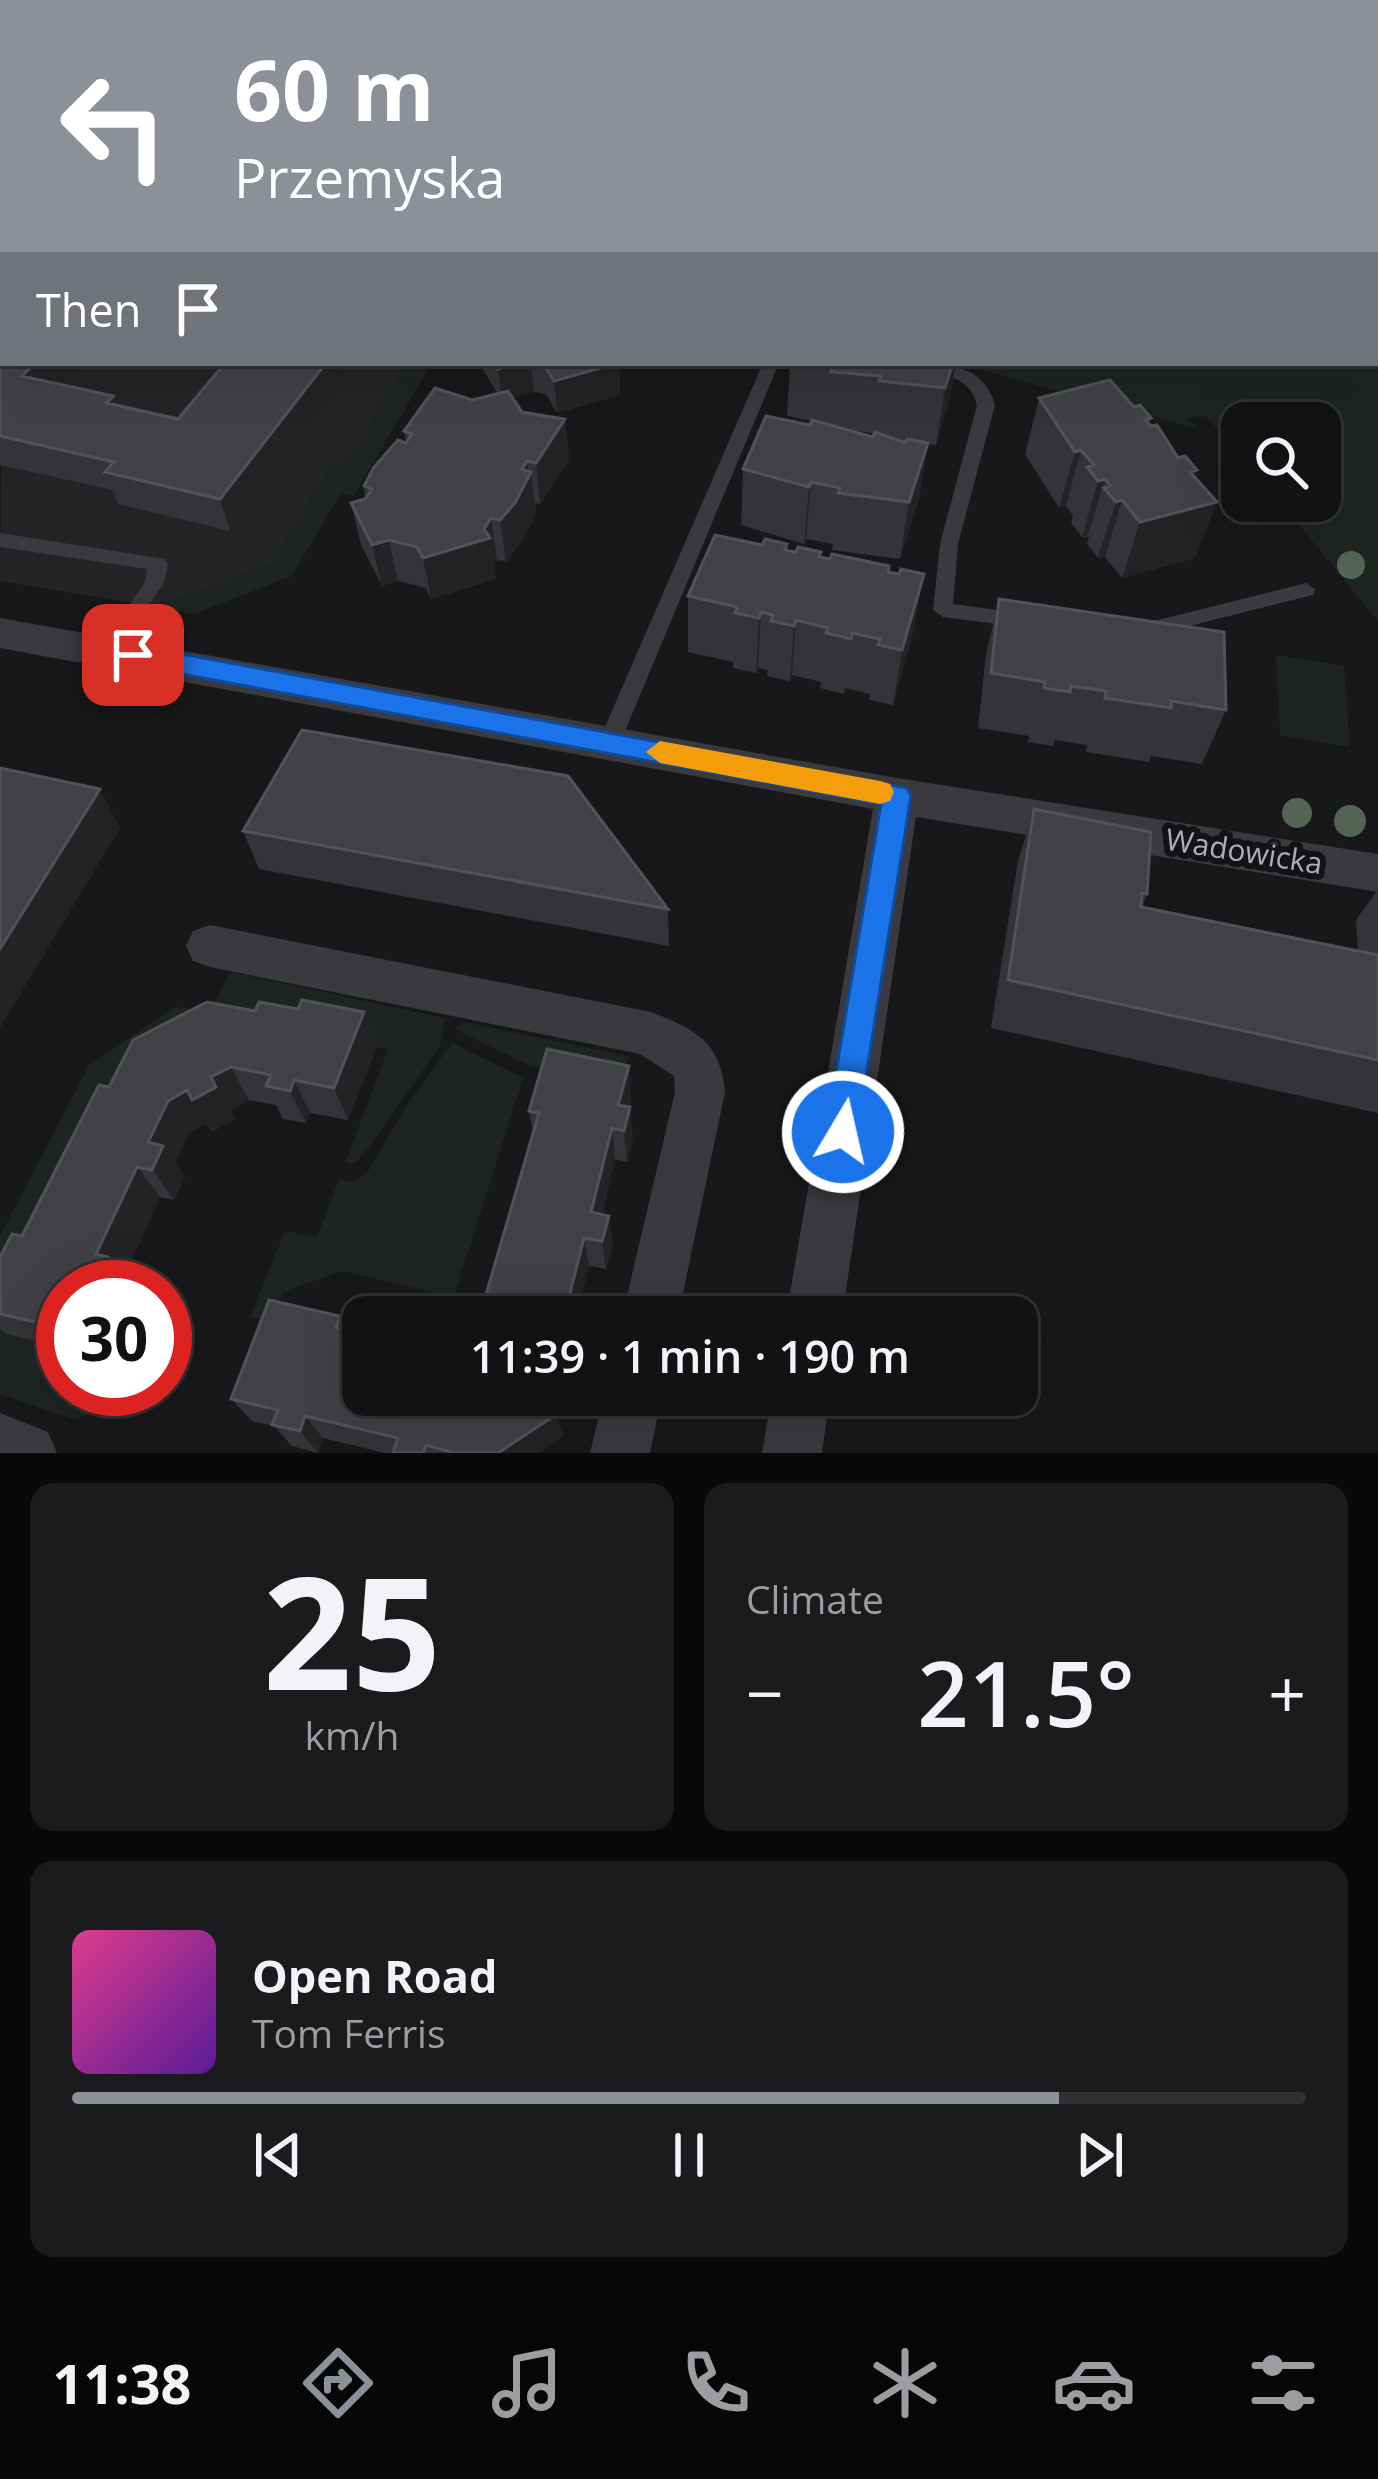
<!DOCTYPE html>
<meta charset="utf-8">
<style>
:root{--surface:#121113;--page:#1b1a1c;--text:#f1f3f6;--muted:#9c9da0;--line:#313133;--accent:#8c9099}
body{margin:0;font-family:"Open Sans",sans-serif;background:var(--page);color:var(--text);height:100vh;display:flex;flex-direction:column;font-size:45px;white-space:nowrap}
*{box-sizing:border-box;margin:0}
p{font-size:39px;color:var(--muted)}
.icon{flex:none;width:66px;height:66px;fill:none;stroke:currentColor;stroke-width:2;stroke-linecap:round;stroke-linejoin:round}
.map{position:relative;height:1453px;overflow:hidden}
.details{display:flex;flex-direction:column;gap:30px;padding:30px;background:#0a090a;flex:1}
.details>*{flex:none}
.banner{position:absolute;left:0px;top:0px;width:1380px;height:366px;box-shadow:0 12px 48px #0002,0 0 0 3px var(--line);background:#8c9099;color:#fff;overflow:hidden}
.controls{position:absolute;left:1221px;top:402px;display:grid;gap:24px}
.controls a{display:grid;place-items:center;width:120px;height:120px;border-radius:24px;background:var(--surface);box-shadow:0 12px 48px #0002,0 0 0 3px var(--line);font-size:60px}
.speed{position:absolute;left:36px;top:1260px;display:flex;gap:24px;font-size:60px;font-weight:700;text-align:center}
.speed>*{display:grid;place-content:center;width:156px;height:156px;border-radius:50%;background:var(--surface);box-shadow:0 12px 48px #0002,0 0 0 3px var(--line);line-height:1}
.speed .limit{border:18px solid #d22;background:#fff;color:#111}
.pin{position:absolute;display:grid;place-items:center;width:102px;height:102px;color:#fff;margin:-51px;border-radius:24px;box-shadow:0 6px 18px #0006}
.me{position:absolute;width:132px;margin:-66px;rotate:9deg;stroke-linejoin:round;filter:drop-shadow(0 0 9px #0008)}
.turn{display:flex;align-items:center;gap:42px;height:252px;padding:0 36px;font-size:54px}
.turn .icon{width:156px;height:156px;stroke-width:2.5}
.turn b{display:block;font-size:84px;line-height:102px}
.then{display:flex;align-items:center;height:114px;padding:0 36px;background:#0003;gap:24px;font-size:45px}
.big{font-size:90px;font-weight:600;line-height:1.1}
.details .widget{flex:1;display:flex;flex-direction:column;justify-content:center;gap:18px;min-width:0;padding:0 42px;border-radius:24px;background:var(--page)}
.details .dial{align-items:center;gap:0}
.dial b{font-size:156px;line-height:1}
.song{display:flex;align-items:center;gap:36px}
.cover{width:144px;height:144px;border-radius:18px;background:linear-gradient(135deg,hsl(330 70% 55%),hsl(270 70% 35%))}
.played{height:12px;border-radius:6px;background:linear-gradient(90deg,var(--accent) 80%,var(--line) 80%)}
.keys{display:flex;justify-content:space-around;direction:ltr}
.heat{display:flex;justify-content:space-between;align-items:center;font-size:66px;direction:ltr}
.details .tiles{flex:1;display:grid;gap:30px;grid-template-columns:1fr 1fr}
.widget:last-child{grid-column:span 2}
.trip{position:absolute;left:342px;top:1296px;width:696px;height:120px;border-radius:24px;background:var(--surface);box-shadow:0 12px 48px #0002,0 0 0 3px var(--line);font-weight:600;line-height:120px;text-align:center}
.menu{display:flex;height:192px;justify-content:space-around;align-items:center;background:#070708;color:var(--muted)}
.menu .icon{width:84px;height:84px}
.menu .current{color:var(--accent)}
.menu b{font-size:54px;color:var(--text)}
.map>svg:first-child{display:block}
</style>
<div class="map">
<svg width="1378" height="1453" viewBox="0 0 1378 1453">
<rect width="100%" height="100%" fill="#181719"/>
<path fill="#242326" d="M3 313V363H408L358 446 329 469 271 564 156 607 0 581Z"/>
<path fill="#1e241f" d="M85 0H916L929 3H85Z
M1378 46V621L1279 501H1320V423H1242V456L1205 416 1189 419 1198 429 955 363H1377Z
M408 363H432L354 496 341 493 292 576 194 614 156 607 271 564 329 469 358 446Z
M1276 655 1344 666 1350 747 1280 735Z
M230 972 445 1018 440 1046 367 1150 355 1163H345L388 1049 318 1035 226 1036 6 1333 63 1347V1389H120L113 1405 75 1420 0 1394V1236L89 1065 175 1007 211 1010Z
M464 1022 628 1056 622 1084 530 1066 454 1029Z
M452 1043 523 1078 454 1297 341 1271 283 1292 272 1322 250 1317 285 1231 317 1237 339 1179 354 1182 369 1170 409 1102Z"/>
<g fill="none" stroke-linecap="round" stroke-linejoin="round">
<path fill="#39393e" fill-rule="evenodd" d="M969 0H992L995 3H972Z
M1276 0H1288V3H1276Z
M3 299V311L0 312V300Z
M763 363H779L620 743 616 749H602L598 743Z
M915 363C949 363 985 366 995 405L958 544 953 604 1019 613 1029 620 1026 625 1019 627 943 617 933 610 940 544 977 405C969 372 938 378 915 363Z
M0 533 165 559 168 564 164 583 115 656 108 658 98 651 145 582 147 569 0 547Z
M1306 583 1316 590 1313 595 1146 637 1136 630 1146 623Z"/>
<path fill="#39393e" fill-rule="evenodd" d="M1314 0H1338V3H1314Z
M1377 32H1378V48H1377Z
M0 618 897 778 1378 854V892L916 817 842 1317H786L873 809 0 648Z
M210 925 651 1012C696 1029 721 1043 725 1092L678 1317H622L675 1092 674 1076 640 1054 210 967 193 961 186 946 193 931Z
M604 1395H662L650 1453H590Z
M772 1395H830L822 1453H762Z
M0 1413 48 1432 57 1453H0Z"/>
</g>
<g fill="#536356">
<circle cx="1351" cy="565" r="14"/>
<circle cx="1297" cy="813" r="15"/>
<circle cx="1350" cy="821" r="16"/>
</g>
<path fill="#343337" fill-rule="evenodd" d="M1180 0H1256V3H1202Z
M0 13 3 14V55L0 54Z
M0 68H3V294L0 297Z
M0 319 59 384 117 405 178 419 340 387 230 531 118 504 113 490 0 465Z
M479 363H619L620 395 557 413 546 394 534 392 512 398 522 412 565 419 569 460 540 504 535 503 536 514 520 544 506 561 497 560 494 564 496 579 431 599 426 588 398 581 382 586 361 545 351 503 365 499 364 486 406 443 404 431 472 400 498 394Z
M790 363H956L950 398 936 445 928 444 919 499 900 559 832 550 833 544 806 539 804 544 741 525 743 469 810 425 812 421 787 416ZM850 430 872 433V437Z
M1039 398 1134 407 1151 418 1149 425 1178 458 1197 470 1195 476V558L1122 578 1105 557 1098 558 1087 544 1089 537H1082L1071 523 1073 516 1066 506 1059 508 1025 454Z
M787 544V550L889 572 914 629 893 705 869 700 870 694 845 688 844 694 820 688 821 682 792 675 790 681 767 676 768 670 758 668 756 673 733 668V662L688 652V596L762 545Z
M999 599 1226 710 1202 764 1151 756 1149 762 1086 752 1087 745 1055 740 1053 746 1028 742 1029 736 978 728 986 654Z
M1034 809 1147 894 1142 907 1358 951 1356 920 1378 889V1113L991 1028 1018 861Z
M243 831 668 909 669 946 259 869Z
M298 1009 364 1012 377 1047 348 1120 310 1113 306 1123 283 1119 276 1105 249 1100 231 1110 235 1119 212 1132 206 1123 189 1133 175 1163 185 1177 174 1200 160 1197 125 1275 133 1284 132 1287H63V1347L6 1334 0 1329V1257L22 1236 109 1087 255 1011Z
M631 1099 629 1107 633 1139 627 1162 615 1159 602 1214 609 1216 613 1245 606 1269 589 1266 576 1317H477L480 1315 533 1133 529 1111Z
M340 1316 349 1331 553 1406 563 1436 538 1453H385L323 1438 318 1453 292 1446 274 1426 252 1421 231 1399Z"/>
<path fill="#232225" d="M30 0H70V3H31Z
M3 212V294L0 297V215Z
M35 363H79L36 408 22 376Z
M326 363H334L340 387 230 531 220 499Z
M518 363H531L534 392 502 401 498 369Z
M619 363 620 395 557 413 554 381Z
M953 363H956L950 398 936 445 945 388Z
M565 419 569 460 540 504 536 463Z
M928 443 919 499 900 559 909 502Z
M1081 450 1066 506 1059 508 1075 452Z
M527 461 529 477 531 472 536 514 520 544 506 561 500 520 522 469Z
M1197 470 1182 511 1217 502 1195 558 1122 578 1140 522 1190 472Z
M1105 479 1088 535 1082 537 1098 481Z
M811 482 806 539 804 544 809 487Z
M1122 500 1105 557 1098 558 1116 502Z
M491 518 497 560 494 564 496 579 431 599 423 558 484 529Z
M389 540 398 581 382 586 372 545Z
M924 574 914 629 893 705 902 650Z
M761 612 758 668 756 673 759 618Z
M796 620 792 675 790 681 794 626Z
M100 789 120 828 0 1028V949Z
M364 1012 377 1047 348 1120 334 1088Z
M629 1066 631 1099 623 1130 618 1105Z
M231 1067 249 1100 231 1110 235 1119 212 1132 206 1123 189 1133 175 1163 185 1177 174 1200 152 1170 148 1142 168 1101Z
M294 1080 310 1113 306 1123 290 1091Z
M630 1107 633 1139 627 1162 624 1131Z
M612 1128 615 1159 595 1241 591 1212Z
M137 1167 160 1197 125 1275 133 1284 132 1287H99L95 1283 96 1254Z
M609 1216 613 1245 606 1269 602 1241Z
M584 1238 589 1266 576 1317H564Z
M340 1316 355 1341 336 1328Z
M557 1414 563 1436 538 1453H498Z
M305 1416 323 1438 318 1453 300 1431Z"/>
<path fill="#414045" stroke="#515257" stroke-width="3" d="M0 13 3 14V36L0 35Z
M0 68H3V93L0 92Z
M0 108 3 109V142H0Z
M3 159V212L0 215V162Z
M3 316V363H35L22 376 113 396 107 403 178 419 225 363H326L220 499 105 472 114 462 0 436V319Z
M494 363H518L498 369Z
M543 363H618L554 381Z
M811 363H953L945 388 879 381 881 376 831 372 833 367Z
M1110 380 1134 407 1140 405 1151 418 1145 420 1151 426 1157 425 1178 458 1185 456 1197 470 1190 472 1217 502 1140 522 1122 500 1116 502 1104 488 1110 486 1105 479 1098 481 1087 467 1094 465 1081 450 1075 452 1039 398Z
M435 388 472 400 508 391 522 412 565 419 536 463 527 461 522 469 531 472 515 503 500 520 491 518 484 529 490 538 423 558 417 547 389 540 372 545 351 503 365 499 372 489 364 486 374 467 398 440 406 443 412 434 404 431Z
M766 416 810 425 812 420 873 437 875 432 905 443 907 439 928 443 909 502 838 493 840 488 811 482 809 487 743 469Z
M715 535 762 545 765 539 787 544 785 550 796 552 798 547 821 552 819 557 830 559 832 554 889 566 888 572 899 574 901 569 924 574 902 650 878 645 880 639 852 633 851 639 826 633 828 628 796 620 794 626 771 621 773 615 761 612 759 618 735 613 737 607 688 596Z
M999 599 1224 632 1226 710 1171 701V708L1105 698 1106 691 1071 686 1070 692 1044 688 1045 682 991 673Z
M302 730 568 776 668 909 243 831Z
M0 768 100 789 0 949Z
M1034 809 1151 832 1147 894 1142 893 1141 907 1378 955V1060L1008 980Z
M302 1000 364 1012 334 1088 294 1080 290 1091 266 1086 271 1075 231 1067 211 1077 216 1087 192 1100 187 1090 168 1101 148 1142 163 1146 158 1157 152 1170 137 1167 96 1254 108 1257 95 1283 83 1281 80 1287H63V1323L61 1328 0 1314V1257L12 1234 22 1236 99 1085 109 1087 133 1040 207 1002 255 1011 259 1002 298 1009Z
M547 1049 629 1066 618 1105 630 1107 624 1131 612 1128 591 1212 609 1216 602 1241 584 1238 564 1317H477L480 1315 539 1113 529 1111Z
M269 1300 340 1316 336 1328 363 1334V1395H547L557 1414 498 1453H454L426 1445 423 1453H393L398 1438 305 1416 300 1431 272 1425 278 1410 231 1399Z"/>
<path fill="#1a73e8" stroke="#114b97" stroke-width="3" d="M133 645 907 788 911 796 855 1144 843 1148 831 1144 826 1132 881 804 133 665 119 655Z"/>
<path fill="#f59e0b" d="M660 741 880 781 890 784 894 792 890 801 880 804 660 763 646 752Z"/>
<g text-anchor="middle" stroke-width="12" stroke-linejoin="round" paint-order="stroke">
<g font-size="30" fill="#abaeb8" stroke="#131214">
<text transform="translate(1244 852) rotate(9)" y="10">Wadowicka</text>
</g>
</g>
</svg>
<div class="controls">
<a><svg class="icon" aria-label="search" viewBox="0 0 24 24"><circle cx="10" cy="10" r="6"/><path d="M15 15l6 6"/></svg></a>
</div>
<div class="speed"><div class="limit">30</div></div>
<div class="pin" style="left:133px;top:655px;background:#d93025"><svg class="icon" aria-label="arrive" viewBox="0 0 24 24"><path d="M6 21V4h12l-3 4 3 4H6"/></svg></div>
<svg class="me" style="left:843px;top:1132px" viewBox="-20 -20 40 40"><circle r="17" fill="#1a73e8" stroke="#fff" stroke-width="3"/><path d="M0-11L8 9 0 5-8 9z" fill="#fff"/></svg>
<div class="trip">11:39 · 1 min · 190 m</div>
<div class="banner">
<div class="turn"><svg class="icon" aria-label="left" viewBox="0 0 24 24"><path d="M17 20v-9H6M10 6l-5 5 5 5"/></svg><div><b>60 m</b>Przemyska</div></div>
<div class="then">Then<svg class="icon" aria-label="arrive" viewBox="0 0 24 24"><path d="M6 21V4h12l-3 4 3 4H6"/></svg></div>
</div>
</div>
<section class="details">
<div class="tiles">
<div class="widget dial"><b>25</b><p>km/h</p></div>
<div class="widget"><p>Climate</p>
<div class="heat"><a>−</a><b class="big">21.5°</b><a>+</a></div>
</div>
<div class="widget">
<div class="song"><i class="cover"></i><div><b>Open Road</b><p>Tom Ferris</p></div></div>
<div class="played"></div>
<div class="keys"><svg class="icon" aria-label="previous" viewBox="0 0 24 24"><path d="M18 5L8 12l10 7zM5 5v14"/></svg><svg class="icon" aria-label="pause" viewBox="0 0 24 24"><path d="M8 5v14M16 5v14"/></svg><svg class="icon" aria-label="next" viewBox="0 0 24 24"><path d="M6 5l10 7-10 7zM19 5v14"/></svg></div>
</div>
</div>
</section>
<nav class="menu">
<b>11:38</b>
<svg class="icon current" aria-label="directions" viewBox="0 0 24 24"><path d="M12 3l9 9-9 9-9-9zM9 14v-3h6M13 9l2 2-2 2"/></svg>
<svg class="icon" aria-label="music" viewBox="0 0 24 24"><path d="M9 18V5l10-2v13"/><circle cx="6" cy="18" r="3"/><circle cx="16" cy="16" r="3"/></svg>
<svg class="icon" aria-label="phone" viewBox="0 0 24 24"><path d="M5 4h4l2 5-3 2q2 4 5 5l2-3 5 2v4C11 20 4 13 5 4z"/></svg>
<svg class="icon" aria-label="climate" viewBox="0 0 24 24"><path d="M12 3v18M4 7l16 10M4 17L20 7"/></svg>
<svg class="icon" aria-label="car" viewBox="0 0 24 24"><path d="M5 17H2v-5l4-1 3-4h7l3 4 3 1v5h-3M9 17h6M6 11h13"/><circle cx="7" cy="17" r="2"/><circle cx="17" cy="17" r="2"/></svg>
<svg class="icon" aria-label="filters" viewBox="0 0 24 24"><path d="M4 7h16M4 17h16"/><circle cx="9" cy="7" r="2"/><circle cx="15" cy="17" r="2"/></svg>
</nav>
